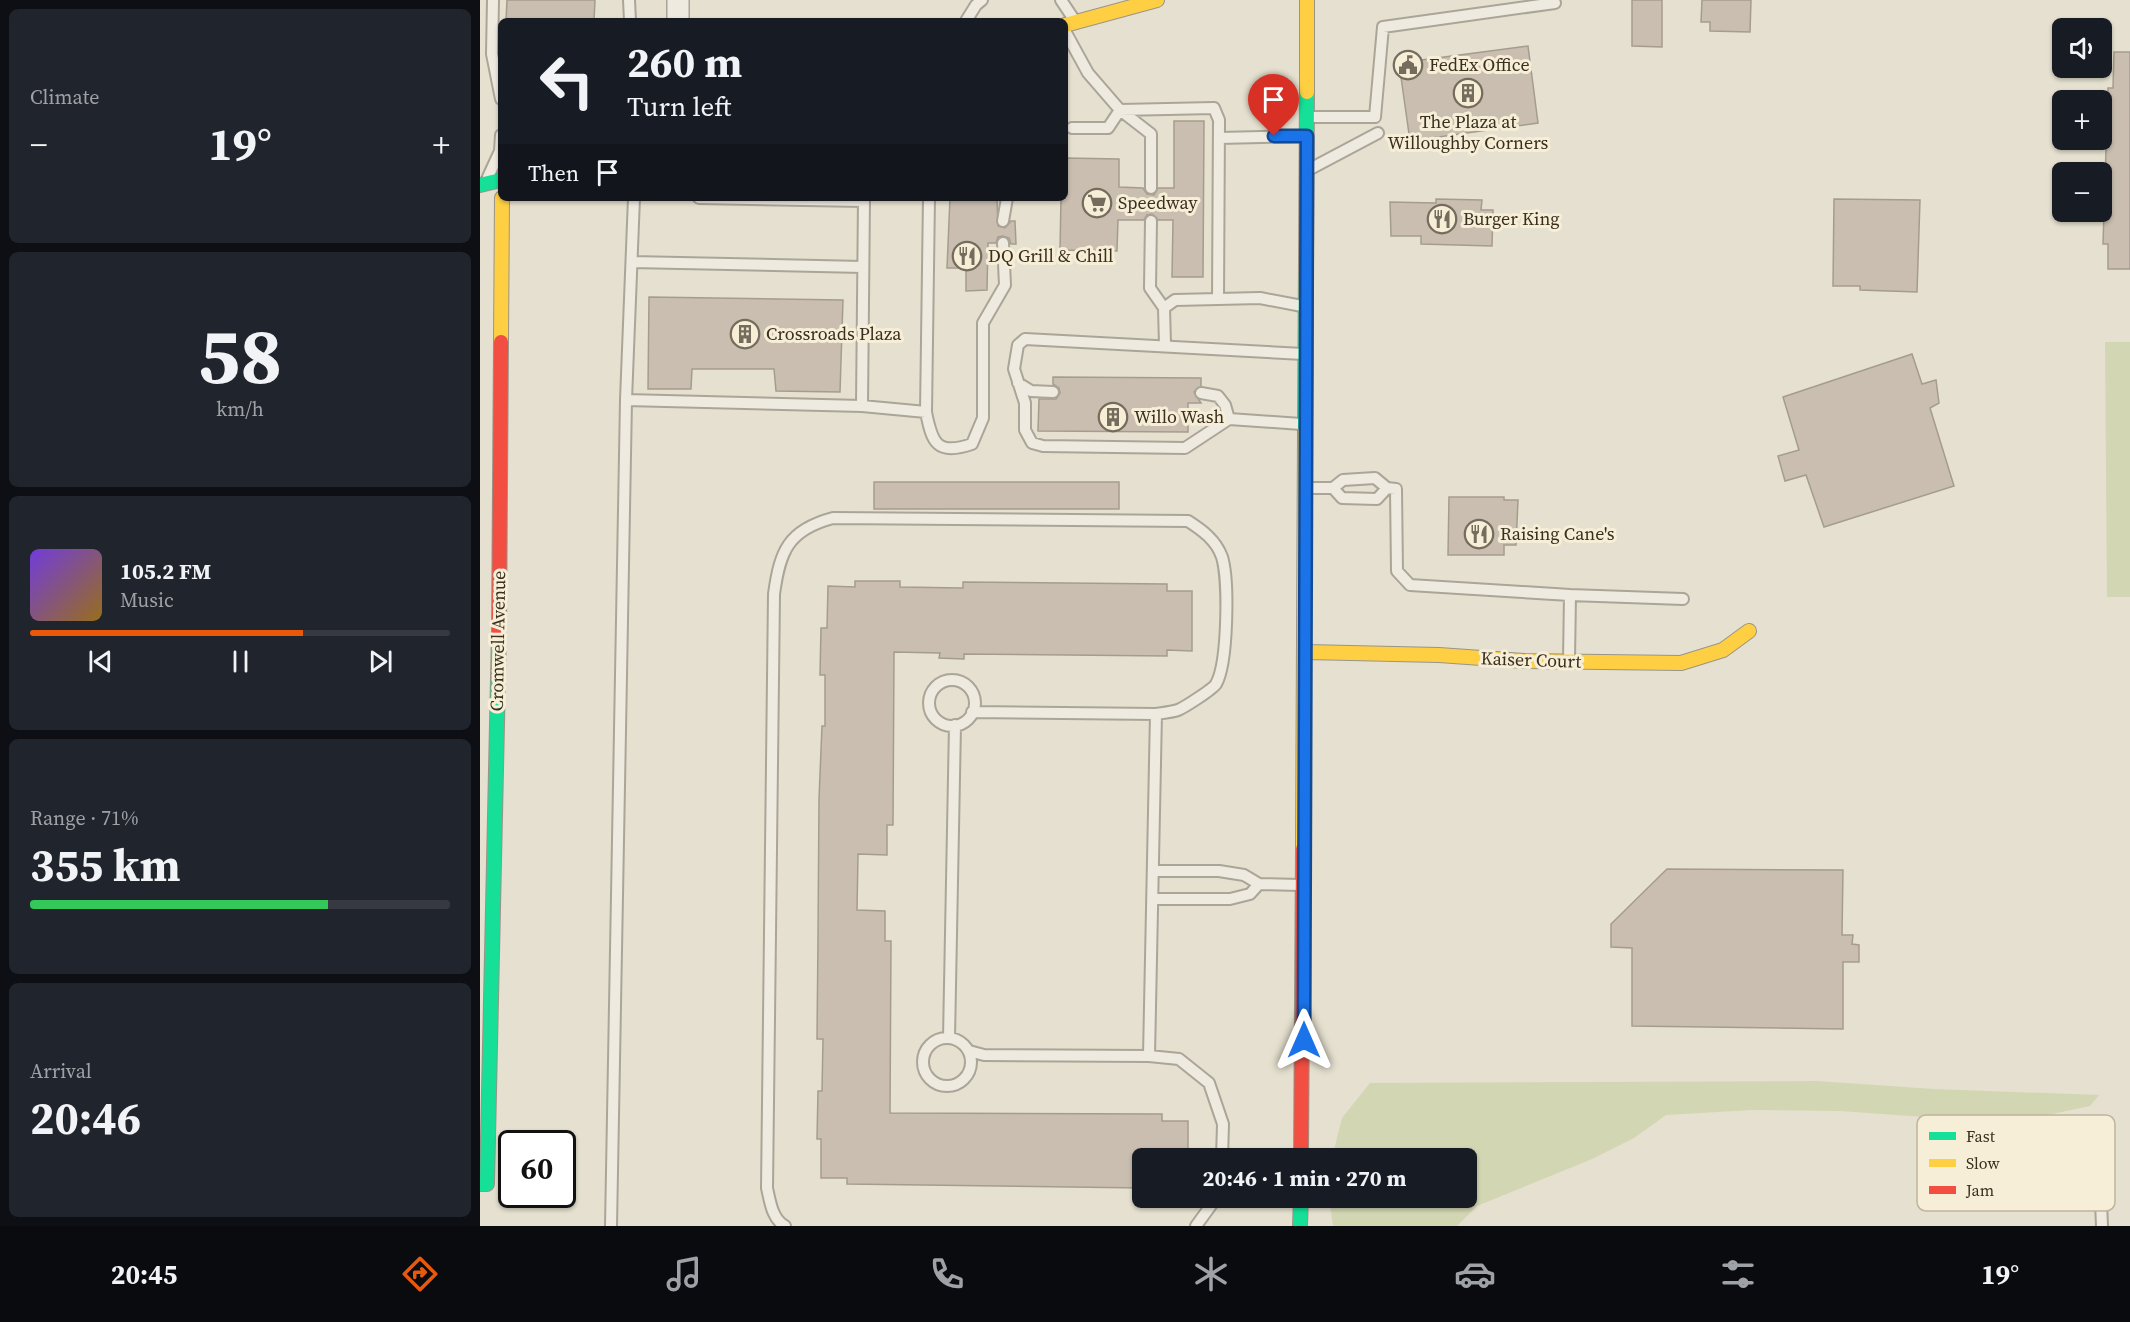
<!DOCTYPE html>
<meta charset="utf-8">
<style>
:root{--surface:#171b24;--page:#20242c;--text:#f1f3f6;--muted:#9ea1a6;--line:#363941;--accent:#ea580c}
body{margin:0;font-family:"Source Serif 4",serif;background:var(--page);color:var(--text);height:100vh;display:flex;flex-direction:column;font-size:22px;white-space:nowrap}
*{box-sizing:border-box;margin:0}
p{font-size:20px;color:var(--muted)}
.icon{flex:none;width:33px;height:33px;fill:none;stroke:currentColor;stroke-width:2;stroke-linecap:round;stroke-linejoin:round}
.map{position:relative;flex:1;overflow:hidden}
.side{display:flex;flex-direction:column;gap:9px;padding:9px;background:#0d0f14;width:480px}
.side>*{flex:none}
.guide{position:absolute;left:18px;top:18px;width:570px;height:183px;border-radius:9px;box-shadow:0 2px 4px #0004;background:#171b24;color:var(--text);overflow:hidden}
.controls{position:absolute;left:1572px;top:18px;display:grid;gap:12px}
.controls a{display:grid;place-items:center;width:60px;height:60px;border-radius:9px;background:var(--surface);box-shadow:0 2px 4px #0004;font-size:30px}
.speed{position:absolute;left:18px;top:1130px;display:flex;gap:12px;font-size:30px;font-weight:700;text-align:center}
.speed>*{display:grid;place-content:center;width:78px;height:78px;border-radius:50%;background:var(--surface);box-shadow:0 2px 4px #0004;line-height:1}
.speed .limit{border:3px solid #111;border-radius:9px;background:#fff;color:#111}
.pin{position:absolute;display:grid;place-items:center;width:51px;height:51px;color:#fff;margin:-62px -26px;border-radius:50% 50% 50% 0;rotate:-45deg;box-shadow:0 0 6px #0007}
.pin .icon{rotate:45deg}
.me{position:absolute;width:66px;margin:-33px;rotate:0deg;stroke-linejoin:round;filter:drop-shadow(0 0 4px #0008)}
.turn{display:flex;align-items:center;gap:21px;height:126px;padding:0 30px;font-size:27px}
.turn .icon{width:78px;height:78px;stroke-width:2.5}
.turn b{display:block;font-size:42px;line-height:51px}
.then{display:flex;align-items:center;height:57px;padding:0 30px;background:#0003;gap:12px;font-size:22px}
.big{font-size:45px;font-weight:700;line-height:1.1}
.side .widget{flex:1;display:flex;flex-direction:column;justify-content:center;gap:9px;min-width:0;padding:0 21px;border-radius:9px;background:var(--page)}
.side .dial{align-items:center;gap:0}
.dial b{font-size:78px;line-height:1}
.song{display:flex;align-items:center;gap:18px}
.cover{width:72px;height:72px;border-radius:9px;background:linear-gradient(135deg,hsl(260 70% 55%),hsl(40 70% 35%))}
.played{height:6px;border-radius:3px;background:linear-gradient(90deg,var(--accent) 65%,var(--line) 65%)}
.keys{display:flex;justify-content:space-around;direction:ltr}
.heat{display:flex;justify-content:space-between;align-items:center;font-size:33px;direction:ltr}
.charge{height:9px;border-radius:4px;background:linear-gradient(90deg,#34c759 71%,var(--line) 0)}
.trip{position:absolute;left:652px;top:1148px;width:345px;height:60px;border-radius:9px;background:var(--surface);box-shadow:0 2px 4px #0004;font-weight:700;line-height:60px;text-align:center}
.tabs{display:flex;height:96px;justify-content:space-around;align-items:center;background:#090b0e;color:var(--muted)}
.tabs .icon{width:42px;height:42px}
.tabs .on{color:var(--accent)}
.tabs b{font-size:27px;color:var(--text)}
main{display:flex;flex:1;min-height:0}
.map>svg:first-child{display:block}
</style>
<main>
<section class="side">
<div class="widget"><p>Climate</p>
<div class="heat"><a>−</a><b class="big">19°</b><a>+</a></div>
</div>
<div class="widget dial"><b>58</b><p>km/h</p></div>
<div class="widget">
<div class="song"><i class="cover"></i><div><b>105.2 FM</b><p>Music</p></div></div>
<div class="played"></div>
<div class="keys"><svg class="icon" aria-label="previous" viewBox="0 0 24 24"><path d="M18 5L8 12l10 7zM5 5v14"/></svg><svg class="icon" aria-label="pause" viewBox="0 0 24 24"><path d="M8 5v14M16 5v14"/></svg><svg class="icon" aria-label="next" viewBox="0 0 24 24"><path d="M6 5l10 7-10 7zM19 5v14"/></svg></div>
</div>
<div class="widget"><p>Range · 71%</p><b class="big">355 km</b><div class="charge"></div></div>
<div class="widget"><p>Arrival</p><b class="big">20:46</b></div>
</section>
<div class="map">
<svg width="1650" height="1226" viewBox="0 0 1650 1226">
<rect width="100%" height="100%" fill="#e5e0cf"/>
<path fill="#d3d6b2" d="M1625 342H1650V597H1627Z
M1336 1081 1454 1089 1619 1095 1610 1106 1529 1123 1360 1111 1272 1110 1186 1115 1154 1138 1112 1159 997 1206 977 1226H853L849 1197H987V1158H852L862 1118 890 1083Z"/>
<path fill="#c9beb0" stroke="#a69c8e" stroke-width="1.5" d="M27 0H115L114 21H26Z
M1152 0H1182V47L1152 46Z
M1222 0H1271L1270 32 1230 31V22H1221Z
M1048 46 1058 123 930 141 919 63Z
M1634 52H1650V269H1628V244H1623L1628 88H1633Z
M694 121H724L723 277H692L693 220H678L672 214 667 215 664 220H638L637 251 580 250 581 198H585V158L639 159V187L663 188 667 194 674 195 678 188H694Z
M470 198 517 200 518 226 525 228 531 221H535L536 244H531L529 238 523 236 518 237 516 243H508L507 290 486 291V268H467Z
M956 199 1002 200 1001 210H1013L1012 246 941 244V236H911L910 202 956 203Z
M1354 199 1440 200 1437 292 1380 290V286H1353Z
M169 297 363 300 360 392 296 391 294 369H212L211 389H168Z
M1432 354 1442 384 1456 380 1459 403 1450 408 1474 486 1344 527 1326 475 1305 481 1298 456 1319 450 1303 397Z
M573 377 721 378V386L714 392 721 403H708V432L558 431 559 399H576L580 393 579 388 573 384Z
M394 482H639V509H394Z
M969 497H1024V500H1038L1036 545H1024V555H968Z
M375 581H420V587L483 588V582L687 584V591H712V651L687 650V656L484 654V659L459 658 460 653 414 652 413 825H407V855L378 854 377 910 405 911V941H411L410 1113 682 1114V1121H708V1158H663V1188L367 1184V1178H341V1139H337L338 1091H342L343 1039H337L338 939 339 799 342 726H345V675H340L341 628H347L348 586 375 587Z
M1187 869 1363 870 1362 935H1373L1372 944 1379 945V962H1363V1029L1152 1026V948L1131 947V924Z"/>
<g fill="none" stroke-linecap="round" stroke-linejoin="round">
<g stroke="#aba598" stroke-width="14">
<path id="lane" d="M13 0 12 54 21 99
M149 0 150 21
M581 0 593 18
M486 21 496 5 502 0
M585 31 608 73 640 110 734 108 739 120 738 299 780 298 822 306
M830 117H895L903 27 1075 3
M592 128H628L640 110 671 134V188
M739 138 822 136
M830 169 898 133
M8 177 20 151 21 135
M219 198 384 201
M523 221 527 198
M671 221 670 288 684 308
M152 262 383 267
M685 345 684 308 695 300 738 299
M538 383 551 391 573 392
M721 393 738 396 745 405 749 419
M146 400 382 406 384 198
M382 406 446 412 449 198
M446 412C452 443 457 456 492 444L503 418V323L525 285 523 243
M821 424 749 419 705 448 563 446 552 443 545 430V403L534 369 538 345 545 339 823 354
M827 488H853L863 480 895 478 907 488 897 499 862 498 853 488
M907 488 916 489 917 571 930 585 1090 595 1089 660
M1090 595 1203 599
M449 703a23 23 0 1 1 46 0a23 23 0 1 1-46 0Z
M673 871H739L764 875 779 884 820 885
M673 899H750L770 894 779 884
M443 1062a24 24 0 1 1 48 0a24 24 0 1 1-48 0Z
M469 1038 475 725
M489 1051 504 1055 669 1056 676 714 492 712
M669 1056 699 1059 729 1083 743 1124 742 1158
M1619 1153 1622 1226
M131 1226 146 400 154 198
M305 1226C292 1219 290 1201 287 1188L294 594C300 551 308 530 353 518L708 521C722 530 736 540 742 557 749 580 748 663 736 684 733 689 705 707 698 710 692 712 683 713 676 714
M716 1226 737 1197"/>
</g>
<g stroke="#aba598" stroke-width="24">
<path id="street" d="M198 21V0"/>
</g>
<g stroke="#9a9488" stroke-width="16">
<path id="fast" d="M0 185 21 180
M825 431 827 92
M0 1184H7L19 632
M820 1226 821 1197"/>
</g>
<g stroke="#9a9488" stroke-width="16">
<path id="slow" d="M585 25 677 0
M827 92V0
M21 342 22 198
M826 652 959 655 1044 661 1201 663 1243 650 1269 631
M823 849 825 431"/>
</g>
<g stroke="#9a9488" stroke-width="16">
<path id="jam" d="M19 632 21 342
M821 1158 823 849"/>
</g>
<use href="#lane" stroke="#eeeae0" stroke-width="10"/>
<use href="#street" stroke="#eeeae0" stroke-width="21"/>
<use href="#fast" stroke="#16e098" stroke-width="14"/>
<use href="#slow" stroke="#ffcf43" stroke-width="14"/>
<use href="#jam" stroke="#f24e42" stroke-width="14"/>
</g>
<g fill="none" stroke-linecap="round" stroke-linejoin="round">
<g stroke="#114b97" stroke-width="15">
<path id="route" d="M794 136H827L824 1040"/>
</g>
<use href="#route" stroke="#1a73e8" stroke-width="10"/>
</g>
<defs>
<g id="civic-ring" transform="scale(1.5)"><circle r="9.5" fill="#f6eed6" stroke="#766c5d" stroke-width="1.5"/><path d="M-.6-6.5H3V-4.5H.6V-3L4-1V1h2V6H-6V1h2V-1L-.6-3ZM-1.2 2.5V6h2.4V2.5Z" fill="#766c5d"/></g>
<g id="building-ring" transform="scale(1.5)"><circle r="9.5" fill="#f6eed6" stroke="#766c5d" stroke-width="1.5"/><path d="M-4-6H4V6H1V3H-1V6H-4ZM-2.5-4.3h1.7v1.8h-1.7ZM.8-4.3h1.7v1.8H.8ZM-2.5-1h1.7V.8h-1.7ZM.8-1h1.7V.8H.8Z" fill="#766c5d"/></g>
<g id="supermarket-ring" transform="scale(1.5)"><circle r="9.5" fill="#f6eed6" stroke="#766c5d" stroke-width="1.5"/><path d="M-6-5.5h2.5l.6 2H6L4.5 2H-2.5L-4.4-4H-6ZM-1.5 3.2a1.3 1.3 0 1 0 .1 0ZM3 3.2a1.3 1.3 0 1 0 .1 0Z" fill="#766c5d"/></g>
<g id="restaurant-ring" transform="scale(1.5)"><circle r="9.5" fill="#f6eed6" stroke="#766c5d" stroke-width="1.5"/><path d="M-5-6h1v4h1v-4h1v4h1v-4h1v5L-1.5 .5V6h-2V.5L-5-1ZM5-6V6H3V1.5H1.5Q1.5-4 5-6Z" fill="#766c5d"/></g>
</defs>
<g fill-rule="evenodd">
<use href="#civic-ring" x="928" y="65"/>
<use href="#building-ring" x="988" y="93"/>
<use href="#supermarket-ring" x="617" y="203"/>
<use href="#restaurant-ring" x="962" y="219"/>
<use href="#restaurant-ring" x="487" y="256"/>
<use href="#building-ring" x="265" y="334"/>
<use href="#building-ring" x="633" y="417"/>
<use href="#restaurant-ring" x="999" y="534"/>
</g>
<g text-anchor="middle" stroke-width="6" stroke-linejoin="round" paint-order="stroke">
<g font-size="18" fill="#3a2e1f" stroke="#f6eed6" text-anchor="start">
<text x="949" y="71">FedEx Office</text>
<text x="988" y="128" text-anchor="middle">The Plaza at<tspan x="988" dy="21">Willoughby Corners</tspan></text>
<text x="638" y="209">Speedway</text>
<text x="983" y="225">Burger King</text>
<text x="508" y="262">DQ Grill &amp; Chill</text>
<text x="286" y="340">Crossroads Plaza</text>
<text x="654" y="423">Willo Wash</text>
<text x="1020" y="540">Raising Cane's</text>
</g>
<g font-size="18" fill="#3a2e1f" stroke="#f6eed6">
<text transform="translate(18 641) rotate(-89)" y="6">Cromwell Avenue</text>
<text transform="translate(1051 660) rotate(2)" y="6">Kaiser Court</text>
</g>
</g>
<rect x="1437" y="1115" width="198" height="96" rx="9" fill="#f6eed6" stroke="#beb49f" stroke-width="1.5"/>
<rect x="1449" y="1132" width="27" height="8" fill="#16e098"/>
<rect x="1449" y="1159" width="27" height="8" fill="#ffcf43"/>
<rect x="1449" y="1186" width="27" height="8" fill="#f24e42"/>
<g font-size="16" fill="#3a2e1f">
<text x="1486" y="1142">Fast</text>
<text x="1486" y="1169">Slow</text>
<text x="1486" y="1196">Jam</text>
</g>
</svg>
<div class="controls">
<a><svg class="icon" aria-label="sound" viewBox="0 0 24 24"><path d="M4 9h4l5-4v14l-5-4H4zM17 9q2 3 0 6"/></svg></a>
<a>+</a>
<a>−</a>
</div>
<div class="speed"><div class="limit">60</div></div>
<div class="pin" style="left:794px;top:136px;background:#d93025"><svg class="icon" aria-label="arrive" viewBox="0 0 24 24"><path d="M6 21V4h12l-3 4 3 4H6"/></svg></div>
<svg class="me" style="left:824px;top:1040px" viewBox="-20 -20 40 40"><path d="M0-17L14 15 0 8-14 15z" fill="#1a73e8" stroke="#fff" stroke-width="4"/></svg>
<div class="trip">20:46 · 1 min · 270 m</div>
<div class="guide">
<div class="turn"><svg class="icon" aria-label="left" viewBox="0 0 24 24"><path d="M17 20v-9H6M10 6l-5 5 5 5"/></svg><div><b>260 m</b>Turn left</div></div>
<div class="then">Then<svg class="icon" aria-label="arrive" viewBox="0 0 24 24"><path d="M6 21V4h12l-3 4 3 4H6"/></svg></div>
</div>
</div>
</main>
<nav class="tabs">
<b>20:45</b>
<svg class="icon on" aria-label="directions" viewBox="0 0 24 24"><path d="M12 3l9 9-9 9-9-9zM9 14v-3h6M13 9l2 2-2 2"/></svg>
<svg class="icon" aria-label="music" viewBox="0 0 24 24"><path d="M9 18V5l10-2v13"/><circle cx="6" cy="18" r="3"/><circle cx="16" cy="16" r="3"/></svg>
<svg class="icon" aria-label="phone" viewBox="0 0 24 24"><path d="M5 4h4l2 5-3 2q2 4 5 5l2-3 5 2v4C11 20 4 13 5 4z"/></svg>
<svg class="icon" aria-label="climate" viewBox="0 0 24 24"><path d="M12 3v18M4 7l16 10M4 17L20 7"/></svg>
<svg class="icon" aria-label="car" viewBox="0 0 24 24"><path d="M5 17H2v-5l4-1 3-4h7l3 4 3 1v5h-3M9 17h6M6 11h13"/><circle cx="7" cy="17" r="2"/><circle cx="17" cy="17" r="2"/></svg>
<svg class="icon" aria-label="filters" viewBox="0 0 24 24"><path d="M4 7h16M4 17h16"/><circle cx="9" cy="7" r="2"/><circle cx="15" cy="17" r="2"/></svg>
<b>19°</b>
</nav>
